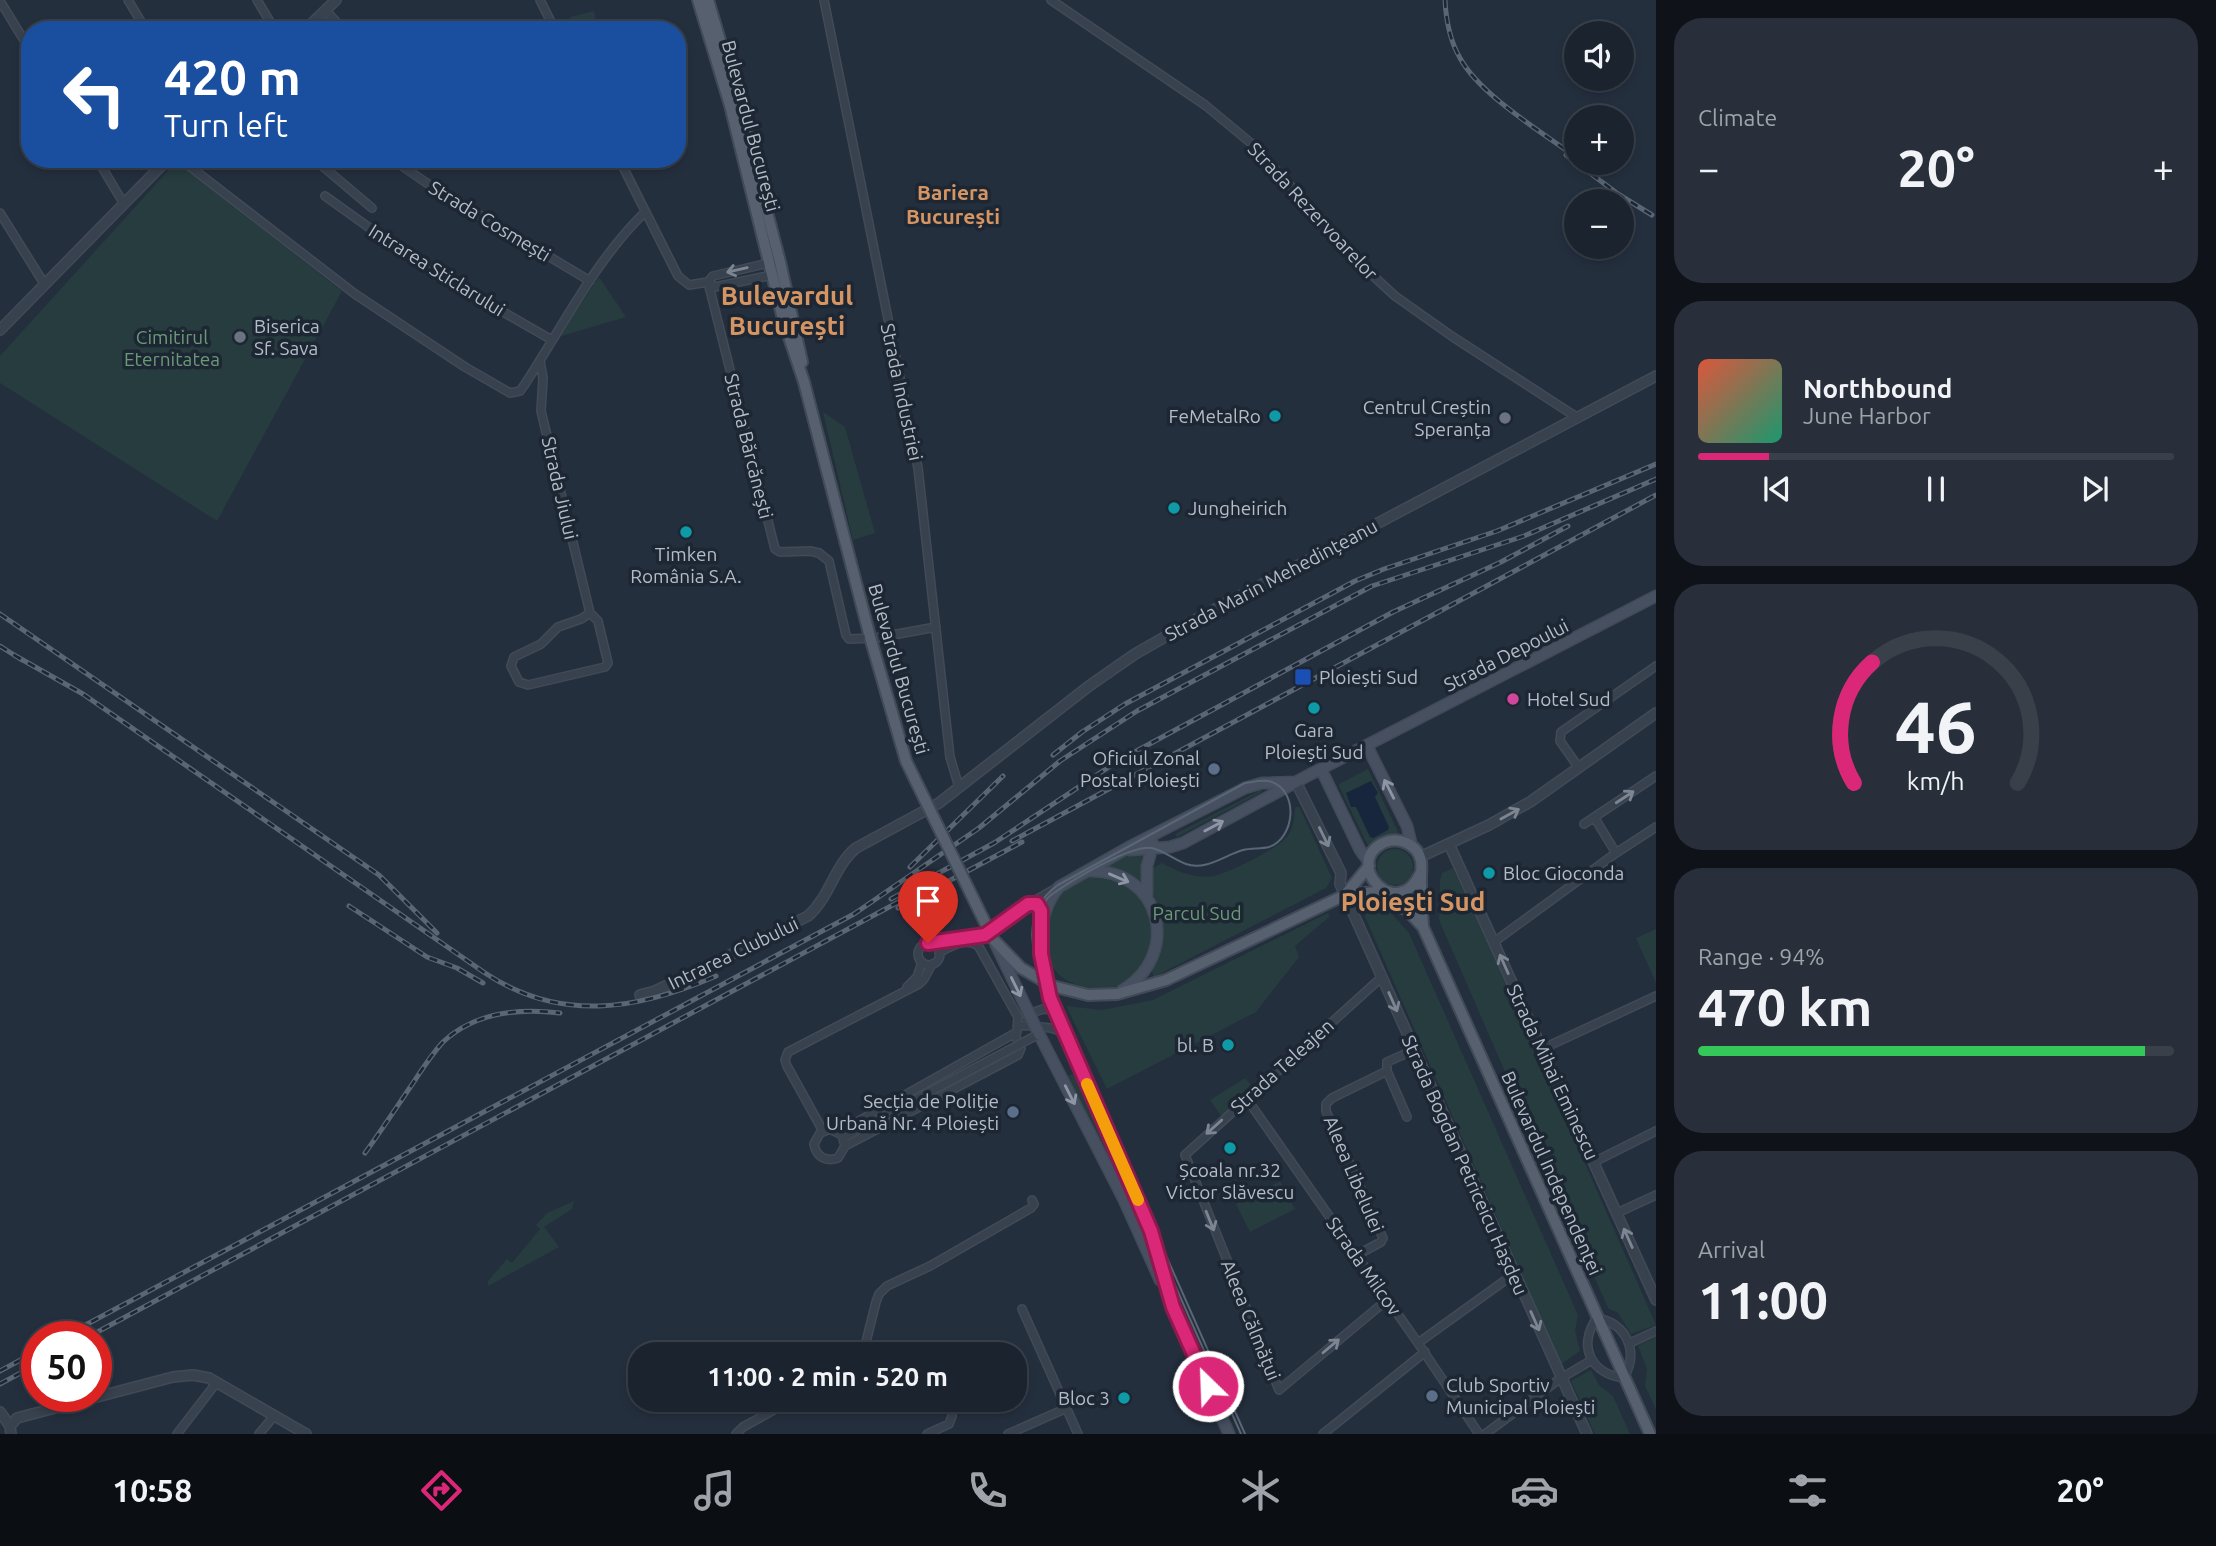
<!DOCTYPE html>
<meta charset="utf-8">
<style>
:root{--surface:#1b232e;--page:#282f3a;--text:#f1f3f6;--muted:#a0a4aa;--line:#39404a;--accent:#db2777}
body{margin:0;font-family:Ubuntu,sans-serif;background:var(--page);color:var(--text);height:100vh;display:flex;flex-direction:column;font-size:26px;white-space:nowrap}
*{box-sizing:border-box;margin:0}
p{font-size:23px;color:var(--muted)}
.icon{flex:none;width:38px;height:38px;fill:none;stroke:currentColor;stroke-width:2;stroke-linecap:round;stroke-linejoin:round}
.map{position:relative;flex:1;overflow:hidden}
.sheet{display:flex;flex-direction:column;gap:18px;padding:18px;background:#0f1319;width:560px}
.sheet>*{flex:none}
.top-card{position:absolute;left:21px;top:21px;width:665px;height:147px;border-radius:28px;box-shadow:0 4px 10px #0003,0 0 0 2px var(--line);background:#1a4fa0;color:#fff;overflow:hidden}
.buttons{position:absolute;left:1564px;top:21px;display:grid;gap:14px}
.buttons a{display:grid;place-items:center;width:70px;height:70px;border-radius:50%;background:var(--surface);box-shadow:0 4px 10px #0003,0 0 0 2px var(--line);font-size:35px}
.speed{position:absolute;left:21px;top:1321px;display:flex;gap:14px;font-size:35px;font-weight:700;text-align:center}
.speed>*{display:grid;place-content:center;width:91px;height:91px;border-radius:50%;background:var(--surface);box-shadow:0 4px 10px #0003,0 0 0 2px var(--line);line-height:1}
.speed .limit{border:10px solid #d22;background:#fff;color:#111}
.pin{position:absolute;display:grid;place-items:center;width:60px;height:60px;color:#fff;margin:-72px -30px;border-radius:50% 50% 50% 0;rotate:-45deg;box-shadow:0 0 7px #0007}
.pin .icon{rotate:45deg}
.me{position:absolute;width:77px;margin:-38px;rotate:336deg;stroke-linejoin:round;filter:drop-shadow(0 0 5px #0008)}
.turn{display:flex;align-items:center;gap:24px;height:147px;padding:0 28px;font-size:32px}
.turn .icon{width:91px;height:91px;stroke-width:2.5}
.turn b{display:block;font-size:49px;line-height:60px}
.big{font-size:52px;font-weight:600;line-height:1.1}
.sheet .widget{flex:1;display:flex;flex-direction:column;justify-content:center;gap:10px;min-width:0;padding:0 24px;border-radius:28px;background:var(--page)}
.sheet .dial{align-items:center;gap:0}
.dial svg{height:182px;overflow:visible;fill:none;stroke:var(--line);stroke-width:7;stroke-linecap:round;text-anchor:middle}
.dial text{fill:var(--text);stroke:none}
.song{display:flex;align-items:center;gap:21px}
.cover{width:84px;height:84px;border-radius:10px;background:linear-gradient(135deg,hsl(10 70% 55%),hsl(160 70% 35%))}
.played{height:7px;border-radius:4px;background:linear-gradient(90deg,var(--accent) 15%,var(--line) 15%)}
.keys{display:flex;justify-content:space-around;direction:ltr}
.heat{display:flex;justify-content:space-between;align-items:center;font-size:38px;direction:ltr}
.charge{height:10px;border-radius:5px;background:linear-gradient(90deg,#34c759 94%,var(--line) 0)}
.trip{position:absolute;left:628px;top:1342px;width:399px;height:70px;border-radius:28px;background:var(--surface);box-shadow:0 4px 10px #0003,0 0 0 2px var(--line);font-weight:600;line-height:70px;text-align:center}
.tabs{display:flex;height:112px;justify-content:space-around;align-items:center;background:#0b0e12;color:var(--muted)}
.tabs .icon{width:49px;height:49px}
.tabs .selected{color:var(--accent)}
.tabs b{font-size:32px;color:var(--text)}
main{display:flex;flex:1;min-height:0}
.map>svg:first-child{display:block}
</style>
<main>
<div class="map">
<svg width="1656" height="1434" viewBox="0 0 1656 1434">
<rect width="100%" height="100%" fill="#242f3e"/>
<path fill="#263c3f" d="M594 11 598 30H573L570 17Z
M176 162 342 291 217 521 0 383V356Z
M599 277 626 317 558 337Z
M823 412 845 427 875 533 853 540Z
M1368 769 1399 834 1386 836 1369 848 1339 786V784Z
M1261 790 1262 792 1177 837 1175 834Z
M1299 806 1332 878 1326 888 1154 977 1151 970 1158 954 1160 918 1149 878 1153 868 1162 863C1178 872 1196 879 1214 876 1229 873 1282 847 1289 834 1294 826 1294 817 1295 808Z
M1377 867a18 18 0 1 1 36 0a18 18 0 1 1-36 0Z
M1138 851 1142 853 1141 880 1136 881 1129 874 1107 867 1108 865Z
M1453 868 1515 1004 1656 1325 1631 1334 1618 1313 1608 1308 1439 920 1440 881 1442 873Z
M1096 876C1195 890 1151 1021 1070 982 1057 976 1047 963 1046 949 1042 909 1055 884 1096 876Z
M1378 907 1390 912 1409 933 1578 1315 1575 1331 1580 1351 1561 1364 1363 912 1368 908Z
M1328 913 1330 916 1295 946 1299 957 1256 1012 1107 1089 1066 1006 1102 1010 1153 1000Z
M1656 929V983L1636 938Z
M1078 1072 1135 1202V1207L1132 1208 1067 1076Z
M1245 1078 1254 1088 1222 1117 1210 1100Z
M1280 1181 1295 1209 1250 1232 1236 1204Z
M574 1201 572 1209 544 1227 559 1247 488 1286V1281L507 1259 512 1263 540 1229 536 1225 547 1213Z
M1656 1337V1409L1645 1386 1647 1369 1638 1346Z
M1591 1370 1599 1385 1613 1396 1630 1434H1595L1571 1381Z"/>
<path fill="#17263c" d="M1371 781 1378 793 1375 797 1389 827 1388 830 1373 838 1370 837 1356 807H1351L1346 793Z"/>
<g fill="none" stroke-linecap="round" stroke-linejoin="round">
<g stroke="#414a57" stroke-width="10">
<path id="minor" d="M128 0 146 30
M257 0 275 30
M540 0 555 30
M824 0 918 468 950 757 959 787
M1051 0 1205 105 1252 144 1370 273 1395 296 1453 337 1578 418
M0 1 30 50
M325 10 344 30
M97 159 124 204
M180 159 355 294 465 367 510 393 520 391 525 384C563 326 595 261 644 213
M314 159 372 208
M392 159 431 186 590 281
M619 159 678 276 689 285 708 282 775 549 780 552 810 551 819 553 829 561 846 635 849 639 876 638 936 627
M325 196 392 244 444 278 552 340
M0 213 45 285
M769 263 713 276 708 282 715 287 772 275
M540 361 543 378 541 411 590 613 598 621 608 663 605 667 528 685 519 682 511 666 514 657 541 644 558 627 581 619 590 613
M1579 768 1560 741 1561 732 1656 666
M1594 817 1616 853
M1584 824 1656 776
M1494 942 1616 853 1656 827
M930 943 985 935 1003 924 1020 909 1058 887
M918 954a11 11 0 1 1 22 0a11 11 0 1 1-22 0Z
M1382 977 1185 1155 1279 1390 1388 1299
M907 987 917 977 922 962
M1026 1015 1043 1009 1055 1010
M1020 1025 1051 1028 1063 1032
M1542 1049 1656 996
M1387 1071 1407 1117
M1247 1099 1418 1343 1479 1434
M823 1131 787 1066 785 1060 788 1052 919 984 924 979 932 964
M839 1132 1017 1032 1018 1017 979 947C968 936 950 946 939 953
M843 1138 873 1122
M845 1146 842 1135 830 1129 820 1133 814 1144C816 1157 826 1162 838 1158L845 1146 1018 1055 1021 1048 1015 1035
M1594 1162 1656 1131
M1617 1213 1656 1195
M1357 1255 1381 1242 1383 1238 1326 1111V1104L1332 1098 1387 1071V1062L1414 1050
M1022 1309 1078 1434
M1597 1318C1627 1324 1639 1351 1624 1378 1591 1374 1577 1346 1597 1318Z
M1418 1343 1514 1274
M1630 1343 1656 1331
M863 1354 876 1302 879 1294 887 1286 930 1266 1031 1208 1034 1204 1032 1200
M177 1434 217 1382
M259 1434 274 1416
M736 1434 743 1427 792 1400
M927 1434 949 1424 952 1416
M1008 1434 1067 1408
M1323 1434 1425 1352
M1485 1434 1561 1378 1592 1360"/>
</g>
<g stroke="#414a57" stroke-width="12">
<path id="tertiary" d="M305 30 336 0
M0 330 168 159
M1296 782 1341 873 1340 884 1345 895 1587 1434
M1449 844 1656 1300
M1420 857 1489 825 1530 802 1656 713
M640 995 655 991 702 969 808 916C830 897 834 866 856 848L939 803 1089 686 1135 654 1191 622 1656 376
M0 1412 10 1426 11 1434
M10 1426 17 1418 173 1377 193 1375 209 1378 306 1434"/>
</g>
<g stroke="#414a57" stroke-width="13">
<path id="secondary" d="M1367 746 1407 826 1412 847
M1321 769 1360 850 1369 862
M1130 850 1170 847 1183 843 1307 776 1656 596
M1088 871C1161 868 1183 955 1121 991
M1147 895V866L1153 844
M1039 1034 1124 1200 1160 1280
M1171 1303 1229 1434
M1173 1307C1156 1224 1114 1145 1080 1068 1067 1038 1050 1006 1043 973 1038 944 1039 911 1059 887L1131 846 1245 788 1262 783 1296 782"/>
</g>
<g stroke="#414a57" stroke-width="14">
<path id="primary" d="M698 0 730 105 783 319 804 382 870 637
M708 0 738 101 780 262 802 362
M1420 874C1397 923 1342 864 1383 843 1398 836 1418 844 1421 861 1422 867 1421 872 1421 878 1421 894 1422 910 1423 927
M1390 892 1423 927 1650 1434
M1345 895 1369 866
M1367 896 1386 901 1401 908
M1117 994 1166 980 1345 895 1386 891"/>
</g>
<use href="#minor" stroke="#38414e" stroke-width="7"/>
<use href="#tertiary" stroke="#38414e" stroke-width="9"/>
<use href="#secondary" stroke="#465061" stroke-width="10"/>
<use href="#primary" stroke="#56606e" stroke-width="10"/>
<path stroke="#5a6575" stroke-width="2" d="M1241 1434 1049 1001C1035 961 1016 914 1058 885L1245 783C1253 782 1264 779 1272 782 1299 792 1295 838 1269 847 1261 849 1251 848 1243 850 1225 855 1206 871 1186 864 1175 860 1164 851 1152 848 1131 844 1069 882 1051 895 1022 920 1043 967 1052 998L1245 1434"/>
<g stroke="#5a6575" stroke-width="5">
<path id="rail" d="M1445 0C1446 20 1450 41 1460 58 1480 95 1542 132 1577 158
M1566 155 1618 194 1652 215
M0 614 379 875 437 933
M0 646 22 660
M14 655 83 694 485 973C560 1023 638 1010 716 976
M1053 755 1082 732 1125 704 1355 581 1384 569 1497 531 1656 464
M1012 841 1656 495
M910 867 1003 776
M891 899 994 843 1118 761 1393 612 1501 562 1568 526
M349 906 427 957 457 968 483 983
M898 908 1022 842
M365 1153C381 1131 396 1108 411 1086 421 1071 431 1055 443 1042 475 1012 519 1008 560 1013
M63 1337 854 914 979 828 1060 761 1137 711 1372 586 1524 536 1656 479
M88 1337 904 899
M0 1371 37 1351
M0 1384 37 1364"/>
</g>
<use href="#rail" stroke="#1d2633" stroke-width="2.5" stroke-dasharray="8" stroke-linecap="butt"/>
<g stroke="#414a57" stroke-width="10" stroke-linecap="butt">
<path id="minor-bridge" d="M873 1122 1039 1034"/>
</g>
<g stroke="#414a57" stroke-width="13" stroke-linecap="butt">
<path id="secondary-bridge" d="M995 943 1039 1034"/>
</g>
<g stroke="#414a57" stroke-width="14" stroke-linecap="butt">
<path id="primary-bridge" d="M870 637 906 761 993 939 1021 968 1052 986 1088 995 1117 994"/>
</g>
<use href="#minor-bridge" stroke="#38414e" stroke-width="7"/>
<use href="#secondary-bridge" stroke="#465061" stroke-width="10"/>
<use href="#primary-bridge" stroke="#56606e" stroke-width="10"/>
</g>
<defs><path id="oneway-shaft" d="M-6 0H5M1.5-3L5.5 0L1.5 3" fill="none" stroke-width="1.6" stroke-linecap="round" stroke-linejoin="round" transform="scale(1.75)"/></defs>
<g stroke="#7c8592">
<use href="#oneway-shaft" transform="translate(737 270) rotate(167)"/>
<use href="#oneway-shaft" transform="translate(1625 797) rotate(-33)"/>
<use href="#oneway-shaft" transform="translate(1510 814) rotate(-29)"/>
<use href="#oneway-shaft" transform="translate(1324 837) rotate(64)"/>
<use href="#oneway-shaft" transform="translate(1504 964) rotate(-114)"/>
<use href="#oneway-shaft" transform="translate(1393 1002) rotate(66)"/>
<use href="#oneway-shaft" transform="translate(1214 1127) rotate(138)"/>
<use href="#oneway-shaft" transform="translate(1210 1221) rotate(68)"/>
<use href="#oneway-shaft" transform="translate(1628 1238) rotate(-114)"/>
<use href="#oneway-shaft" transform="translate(1535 1321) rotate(66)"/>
<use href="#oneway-shaft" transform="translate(1331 1346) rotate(-40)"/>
</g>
<g stroke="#8e96a5">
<use href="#oneway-shaft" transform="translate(1389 789) rotate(-117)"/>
<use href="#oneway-shaft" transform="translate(1214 826) rotate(-28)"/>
<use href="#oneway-shaft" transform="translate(1119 878) rotate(23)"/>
<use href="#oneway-shaft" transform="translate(1016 987) rotate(64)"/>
<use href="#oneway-shaft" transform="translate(1070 1095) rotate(63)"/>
</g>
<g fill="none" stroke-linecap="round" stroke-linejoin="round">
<g stroke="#8e194d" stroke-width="18">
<path id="route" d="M928 943 985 935 1028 904H1037L1041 911V954L1050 998 1151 1231 1173 1307 1208 1386"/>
</g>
<use href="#route" stroke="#db2777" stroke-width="12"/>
<path stroke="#f59e0b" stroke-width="12" d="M1087 1084 1138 1200"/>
</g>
<g fill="#6b7280" stroke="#1d2633" stroke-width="2.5">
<circle cx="240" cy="337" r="7"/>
<circle cx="1505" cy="418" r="7"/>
</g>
<g fill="#0f9aa8" stroke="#1d2633" stroke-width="2.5">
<circle cx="1275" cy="416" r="7"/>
<circle cx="1174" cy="508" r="7"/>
<circle cx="686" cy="532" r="7"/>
<circle cx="1314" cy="708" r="7"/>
<circle cx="1489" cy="873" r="7"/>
<circle cx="1228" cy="1045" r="7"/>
<circle cx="1230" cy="1148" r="7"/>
<circle cx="1124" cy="1398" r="7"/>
</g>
<rect fill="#1a4fb4" stroke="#1d2633" stroke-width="2.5" x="1294" y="668" width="18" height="18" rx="3.5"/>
<circle fill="#d1479c" stroke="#1d2633" stroke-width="2.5" cx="1513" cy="699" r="7"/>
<g fill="#5c6f8a" stroke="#1d2633" stroke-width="2.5">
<circle cx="1214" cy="769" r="7"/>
<circle cx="1013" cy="1112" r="7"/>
<circle cx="1432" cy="1396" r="7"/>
</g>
<g text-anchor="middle" stroke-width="7" stroke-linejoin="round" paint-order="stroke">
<g font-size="19" fill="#b4bcc9" stroke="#1d2633">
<text transform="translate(751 126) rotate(75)" y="7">Bulevardul București</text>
<text transform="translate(1313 211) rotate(47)" y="7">Strada Rezervoarelor</text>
<text transform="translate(490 221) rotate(31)" y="7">Strada Cosmești</text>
<text transform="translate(437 270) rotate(32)" y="7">Intrarea Sticlarului</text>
<text transform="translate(902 392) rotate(78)" y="7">Strada Industriei</text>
<text transform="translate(749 446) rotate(76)" y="7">Strada Bărcănești</text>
<text transform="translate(560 488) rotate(77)" y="7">Strada Jiului</text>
<text transform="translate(1271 580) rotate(-28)" y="7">Strada Marin Mehedințeanu</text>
<text transform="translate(1506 655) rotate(-27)" y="7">Strada Depoului</text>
<text transform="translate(899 669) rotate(74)" y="7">Bulevardul București</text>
<text transform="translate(733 953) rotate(-26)" y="7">Intrarea Clubului</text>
<text transform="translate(1282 1066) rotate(-42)" y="7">Strada Teleajen</text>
<text transform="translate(1553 1072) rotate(65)" y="7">Strada Mihai Eminescu</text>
<text transform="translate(1465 1165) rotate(66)" y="7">Strada Bogdan Petriceicu Hașdeu</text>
<text transform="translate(1552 1173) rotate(66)" y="7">Bulevardul Independenței</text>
<text transform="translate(1354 1174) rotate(67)" y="7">Aleea Libelulei</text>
<text transform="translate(1364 1266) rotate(55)" y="7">Strada Milcov</text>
<text transform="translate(1251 1320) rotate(68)" y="7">Aleea Călmățui</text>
</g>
<g font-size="19" fill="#b4bcc9" stroke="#1d2633" text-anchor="start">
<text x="254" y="333">Biserica<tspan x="254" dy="22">Sf. Sava</tspan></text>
<text x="1491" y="414" text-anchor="end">Centrul Creștin<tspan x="1491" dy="22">Speranța</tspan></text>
<text x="1261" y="423" text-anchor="end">FeMetalRo</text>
<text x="1188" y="515">Jungheirich</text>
<text x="686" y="561" text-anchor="middle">Timken<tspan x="686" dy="22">România S.A.</tspan></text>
<text x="1319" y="684">Ploiești Sud</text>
<text x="1527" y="706">Hotel Sud</text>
<text x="1314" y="737" text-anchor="middle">Gara<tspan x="1314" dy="22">Ploiești Sud</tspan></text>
<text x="1200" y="765" text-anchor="end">Oficiul Zonal<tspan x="1200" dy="22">Postal Ploiești</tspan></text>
<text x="1503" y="880">Bloc Gioconda</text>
<text x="1214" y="1052" text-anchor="end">bl. B</text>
<text x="999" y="1108" text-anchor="end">Secția de Poliție<tspan x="999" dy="22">Urbană Nr. 4 Ploiești</tspan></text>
<text x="1230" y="1177" text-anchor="middle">Școala nr.32<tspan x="1230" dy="22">Victor Slăvescu</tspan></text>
<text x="1446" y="1392">Club Sportiv<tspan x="1446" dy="22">Municipal Ploiești</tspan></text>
<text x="1110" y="1405" text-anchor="end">Bloc 3</text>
</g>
<g font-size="19" fill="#6b9a76" stroke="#1d2633">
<text x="172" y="344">Cimitirul<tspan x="172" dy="22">Eternitatea</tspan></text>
<text x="1197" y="920">Parcul Sud</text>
</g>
<g font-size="21" font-weight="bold" fill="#d59563" stroke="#1d2633">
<text x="953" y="200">Bariera<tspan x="953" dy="24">București</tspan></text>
</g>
<g font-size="26" font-weight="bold" fill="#d59563" stroke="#1d2633">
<text x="787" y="305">Bulevardul<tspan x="787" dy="30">București</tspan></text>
<text x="1413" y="911">Ploiești Sud</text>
</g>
</g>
</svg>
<div class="buttons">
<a><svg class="icon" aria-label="sound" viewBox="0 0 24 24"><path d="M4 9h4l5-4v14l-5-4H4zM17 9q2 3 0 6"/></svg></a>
<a>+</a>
<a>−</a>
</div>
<div class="speed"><div class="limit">50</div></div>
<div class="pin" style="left:928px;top:943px;background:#d93025"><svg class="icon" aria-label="arrive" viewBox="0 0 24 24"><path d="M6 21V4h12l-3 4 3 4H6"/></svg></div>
<svg class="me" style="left:1208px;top:1386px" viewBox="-20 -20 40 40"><circle r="17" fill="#db2777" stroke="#fff" stroke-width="3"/><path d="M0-11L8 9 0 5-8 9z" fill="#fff"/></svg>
<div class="trip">11:00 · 2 min · 520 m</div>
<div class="top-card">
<div class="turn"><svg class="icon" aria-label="left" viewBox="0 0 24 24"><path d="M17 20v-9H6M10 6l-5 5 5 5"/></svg><div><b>420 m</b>Turn left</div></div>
</div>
</div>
<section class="sheet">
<div class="widget"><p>Climate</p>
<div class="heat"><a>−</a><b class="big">20°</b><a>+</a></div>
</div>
<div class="widget">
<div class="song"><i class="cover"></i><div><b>Northbound</b><p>June Harbor</p></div></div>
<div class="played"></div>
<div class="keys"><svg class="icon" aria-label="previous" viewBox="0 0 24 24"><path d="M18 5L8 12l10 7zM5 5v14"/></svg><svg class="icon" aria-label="pause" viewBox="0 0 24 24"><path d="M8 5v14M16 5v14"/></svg><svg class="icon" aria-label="next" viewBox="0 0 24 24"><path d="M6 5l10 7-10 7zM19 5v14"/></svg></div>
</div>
<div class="widget dial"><svg viewBox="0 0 100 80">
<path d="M14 69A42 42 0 1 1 86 69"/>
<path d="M14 69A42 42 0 0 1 22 16" stroke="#db2777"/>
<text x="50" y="56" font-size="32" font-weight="700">46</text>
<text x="50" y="72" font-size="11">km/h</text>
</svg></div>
<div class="widget"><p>Range · 94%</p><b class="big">470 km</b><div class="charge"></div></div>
<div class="widget"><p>Arrival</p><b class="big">11:00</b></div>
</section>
</main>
<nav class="tabs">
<b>10:58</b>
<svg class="icon selected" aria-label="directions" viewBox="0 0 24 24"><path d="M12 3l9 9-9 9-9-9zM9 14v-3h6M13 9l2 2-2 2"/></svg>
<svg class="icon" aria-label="music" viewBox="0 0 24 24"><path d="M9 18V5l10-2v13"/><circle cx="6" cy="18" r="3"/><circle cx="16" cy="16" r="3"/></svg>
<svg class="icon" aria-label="phone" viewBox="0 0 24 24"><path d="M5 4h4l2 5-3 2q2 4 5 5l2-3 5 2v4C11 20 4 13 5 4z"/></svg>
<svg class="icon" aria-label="climate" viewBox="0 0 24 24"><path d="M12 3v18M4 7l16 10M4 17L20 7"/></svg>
<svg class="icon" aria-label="car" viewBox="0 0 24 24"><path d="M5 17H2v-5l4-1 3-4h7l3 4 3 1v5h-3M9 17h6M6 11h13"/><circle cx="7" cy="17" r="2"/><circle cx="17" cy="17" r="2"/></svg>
<svg class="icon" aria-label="filters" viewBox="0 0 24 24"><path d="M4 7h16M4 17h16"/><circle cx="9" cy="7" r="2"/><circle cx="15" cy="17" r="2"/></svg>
<b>20°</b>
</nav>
